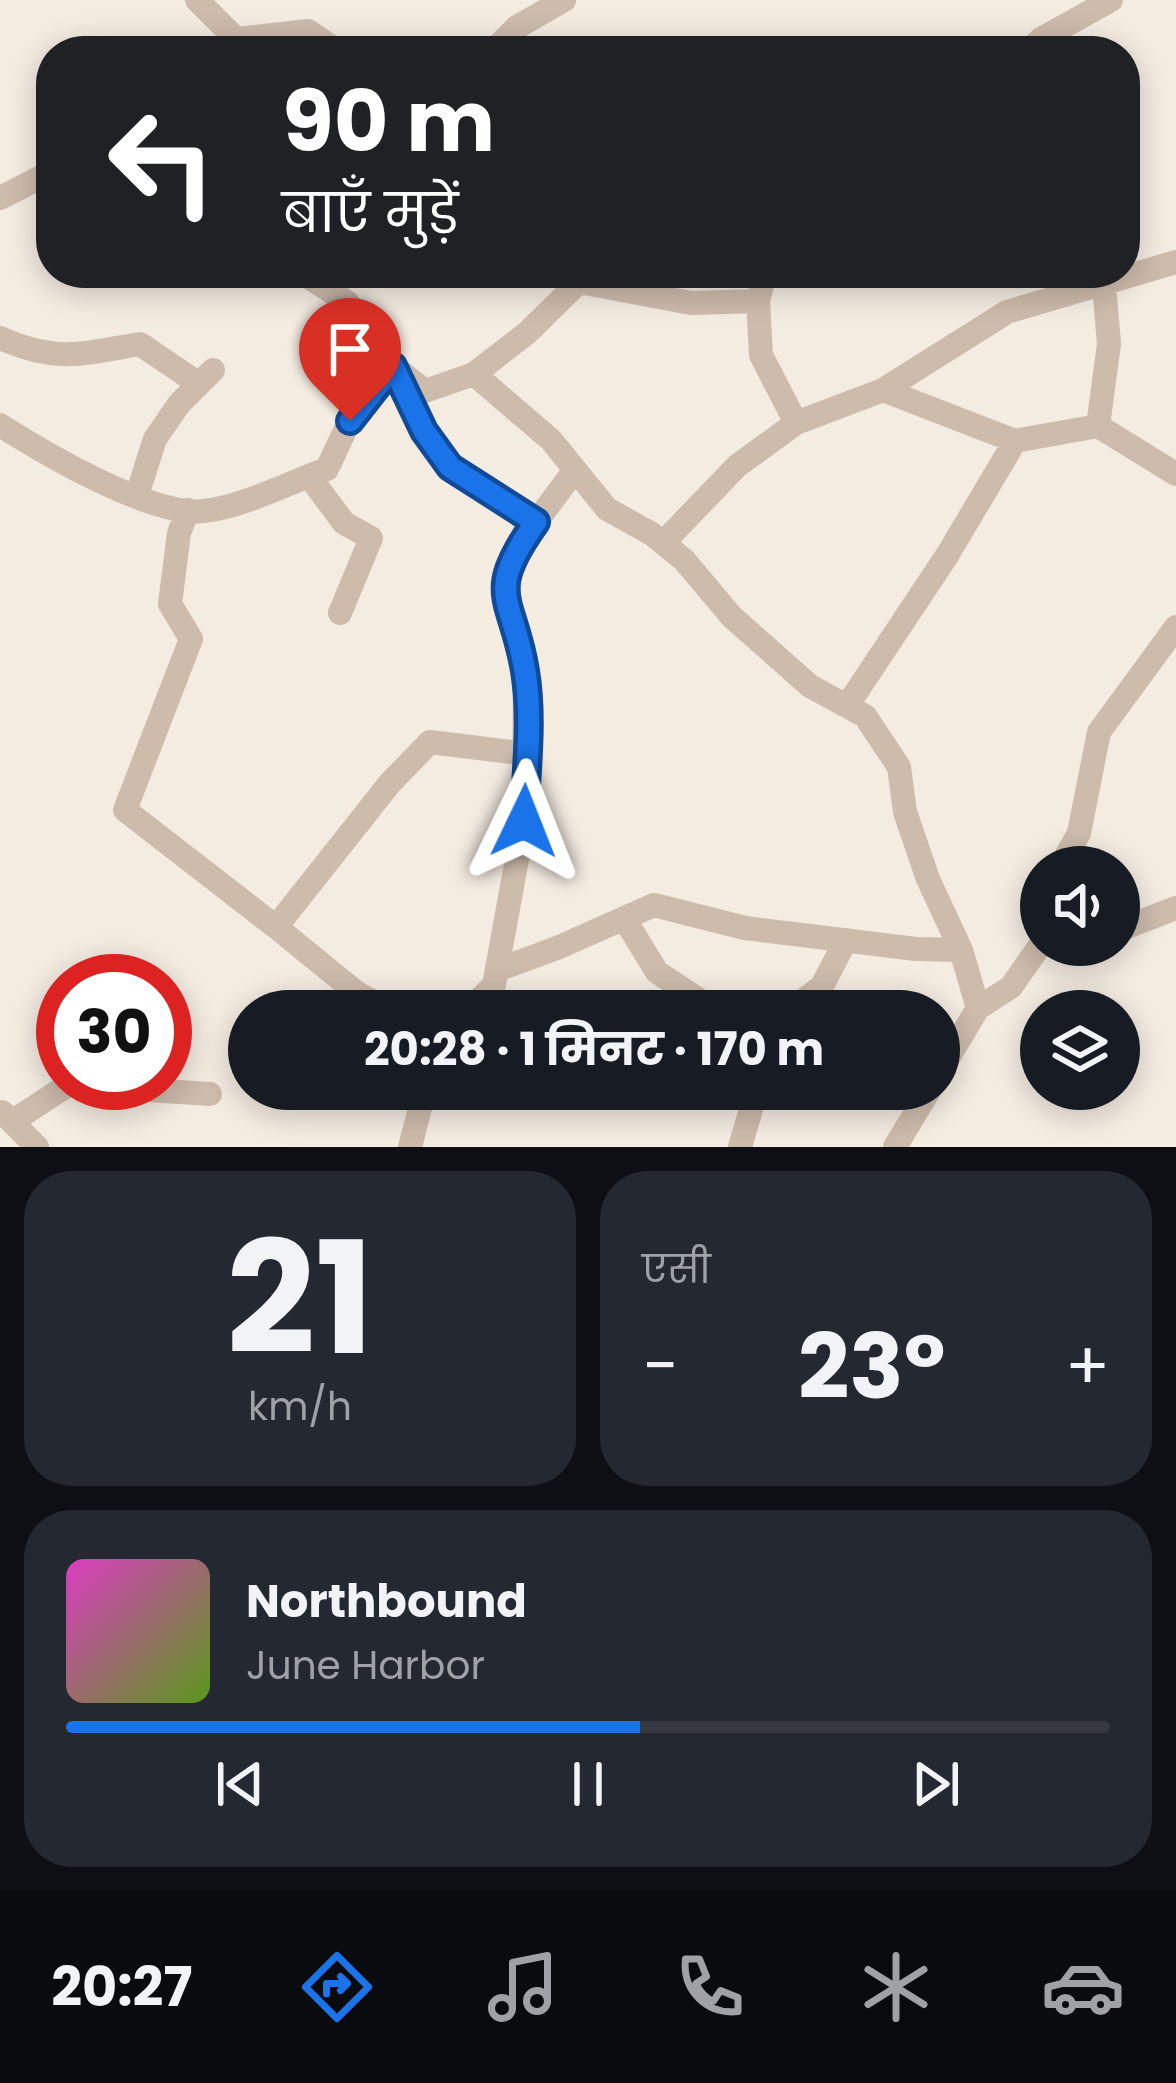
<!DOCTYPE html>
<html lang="hi">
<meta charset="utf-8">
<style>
:root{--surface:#171b24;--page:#242831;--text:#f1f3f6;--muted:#9ea1a6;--line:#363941;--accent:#1a73e8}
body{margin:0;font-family:Poppins,"Noto Sans Devanagari",sans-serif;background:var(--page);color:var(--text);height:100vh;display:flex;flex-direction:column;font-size:45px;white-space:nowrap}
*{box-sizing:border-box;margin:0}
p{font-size:39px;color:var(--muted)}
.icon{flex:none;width:66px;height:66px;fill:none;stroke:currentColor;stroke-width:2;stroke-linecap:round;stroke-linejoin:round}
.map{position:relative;height:1147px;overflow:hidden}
.details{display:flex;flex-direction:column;gap:24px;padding:24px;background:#0d0f14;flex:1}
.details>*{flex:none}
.top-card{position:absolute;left:36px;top:36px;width:1104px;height:252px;border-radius:48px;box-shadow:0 6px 30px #0003;background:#202124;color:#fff;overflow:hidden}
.controls{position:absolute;left:1020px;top:846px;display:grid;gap:24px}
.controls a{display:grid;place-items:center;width:120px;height:120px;border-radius:50%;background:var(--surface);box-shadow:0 6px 30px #0003;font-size:60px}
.speed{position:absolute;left:36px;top:954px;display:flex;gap:24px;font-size:60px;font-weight:700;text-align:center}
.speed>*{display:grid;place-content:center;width:156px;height:156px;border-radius:50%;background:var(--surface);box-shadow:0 6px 30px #0003;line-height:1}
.speed .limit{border:18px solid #d22;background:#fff;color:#111}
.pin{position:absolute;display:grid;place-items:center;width:102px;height:102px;color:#fff;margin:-123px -51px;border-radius:50% 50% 50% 0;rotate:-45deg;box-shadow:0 0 12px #0007}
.pin .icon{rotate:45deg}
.me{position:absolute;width:132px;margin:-66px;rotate:2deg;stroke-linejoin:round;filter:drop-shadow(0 0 9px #0008)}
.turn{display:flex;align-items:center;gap:42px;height:252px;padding:0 48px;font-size:54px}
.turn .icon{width:156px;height:156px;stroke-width:2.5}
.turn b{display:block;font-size:84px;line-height:102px}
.big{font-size:90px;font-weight:700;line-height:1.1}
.details .tile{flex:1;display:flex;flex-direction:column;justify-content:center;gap:18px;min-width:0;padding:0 42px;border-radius:48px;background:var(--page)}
.details .dial{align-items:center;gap:0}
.dial b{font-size:156px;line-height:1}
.song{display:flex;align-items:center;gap:36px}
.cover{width:144px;height:144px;border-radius:18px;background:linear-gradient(135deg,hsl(310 70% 55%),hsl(90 70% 35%))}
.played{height:12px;border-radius:6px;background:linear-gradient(90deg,var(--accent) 55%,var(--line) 55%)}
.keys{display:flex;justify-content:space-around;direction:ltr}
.heat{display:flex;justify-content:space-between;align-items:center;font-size:66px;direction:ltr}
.details .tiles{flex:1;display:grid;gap:24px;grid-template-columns:1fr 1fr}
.tile:last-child{grid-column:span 2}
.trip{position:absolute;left:228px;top:990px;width:732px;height:120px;border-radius:60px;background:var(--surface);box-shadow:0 6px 30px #0003;font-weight:700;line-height:120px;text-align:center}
.tabs{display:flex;height:192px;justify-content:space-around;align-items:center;background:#090b0e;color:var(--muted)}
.tabs .icon{width:84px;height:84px}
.tabs .current{color:var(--accent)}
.tabs b{font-size:54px;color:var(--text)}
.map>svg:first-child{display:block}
</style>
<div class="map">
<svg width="1176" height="1147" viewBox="0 0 1176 1147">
<rect width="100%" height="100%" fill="#f4ebe1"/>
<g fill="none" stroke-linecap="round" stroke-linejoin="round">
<path stroke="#cdbbac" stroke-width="24" d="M197 0 236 39 230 51
M236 39 308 31 337 51
M493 51 517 27 564 0
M1028 51 1041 39 1111 0
M0 198 51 172
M302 273 347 302 393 366 425 391 474 374 551 440 607 509 652 534 684 560 732 617 810 686 865 716 899 767 905 812 928 879 961 950 978 1008 939 1073
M758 301 765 273
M0 338C56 363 82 354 140 344L199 384
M474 374 527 333 579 282 691 303 758 301 761 355 796 423
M883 390 1007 312 1176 262
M0 425C44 453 152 517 204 511 245 506 288 483 327 469L350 420 393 366 424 431 450 467 536 522 511 557 504 597 525 670 524 821 494 985 468 1011
M1098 426 1176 474
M1015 441 1098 426 1109 344 1104 284
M309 476 344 523 371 538 340 613
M137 495 155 439 179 404 213 370
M188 510 179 533 170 604 191 639 125 810 276 927 390 783 430 742 527 754
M536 522 575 470
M663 543 737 466 796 423 883 390 1015 441 948 554 847 706
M1060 867 1079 833 1099 732 1176 627
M624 918 657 972 716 1011
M276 927 357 993 390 1011
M1119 930 1176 908
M497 970 557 948 654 905 745 928 916 949 961 950
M978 1008 1011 987 1041 944
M790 1011 822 986 846 940
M2 1112 37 1147
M13 1121 68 1085 210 1094
M410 1147 425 1089
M740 1147 757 1089
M895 1147 930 1089"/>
</g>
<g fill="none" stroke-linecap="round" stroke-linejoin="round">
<g stroke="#114b97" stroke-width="30">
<path id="route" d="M350 421 393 366 424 431 450 467 536 522C483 596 513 596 525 671 533 719 526 772 524 821"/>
</g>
<use href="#route" stroke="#1a73e8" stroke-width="21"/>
</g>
</svg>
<div class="controls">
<a><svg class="icon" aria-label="sound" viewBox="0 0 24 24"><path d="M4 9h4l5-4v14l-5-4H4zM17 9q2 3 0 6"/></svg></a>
<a><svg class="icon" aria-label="layers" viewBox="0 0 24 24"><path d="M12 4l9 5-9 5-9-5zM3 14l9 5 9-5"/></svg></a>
</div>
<div class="speed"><div class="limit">30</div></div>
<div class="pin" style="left:350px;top:421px;background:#d93025"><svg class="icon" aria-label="arrive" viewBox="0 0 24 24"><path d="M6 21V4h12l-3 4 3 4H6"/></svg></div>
<svg class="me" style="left:524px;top:821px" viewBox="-20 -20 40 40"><path d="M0-17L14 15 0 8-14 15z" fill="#1a73e8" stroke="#fff" stroke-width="4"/></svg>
<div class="trip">20:28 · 1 मिनट · 170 m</div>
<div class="top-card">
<div class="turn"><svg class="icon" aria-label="left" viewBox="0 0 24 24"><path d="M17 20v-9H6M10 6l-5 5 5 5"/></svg><div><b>90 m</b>बाएँ मुड़ें</div></div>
</div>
</div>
<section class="details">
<div class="tiles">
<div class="tile dial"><b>21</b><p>km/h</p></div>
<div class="tile"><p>एसी</p>
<div class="heat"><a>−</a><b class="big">23°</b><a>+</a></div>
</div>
<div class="tile">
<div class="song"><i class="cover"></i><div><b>Northbound</b><p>June Harbor</p></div></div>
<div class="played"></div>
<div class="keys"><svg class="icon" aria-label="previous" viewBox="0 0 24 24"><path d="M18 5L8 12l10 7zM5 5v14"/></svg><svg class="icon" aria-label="pause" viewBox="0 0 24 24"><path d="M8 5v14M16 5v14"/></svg><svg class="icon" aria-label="next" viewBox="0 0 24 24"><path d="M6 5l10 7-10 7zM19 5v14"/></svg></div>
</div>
</div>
</section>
<nav class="tabs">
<b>20:27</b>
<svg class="icon current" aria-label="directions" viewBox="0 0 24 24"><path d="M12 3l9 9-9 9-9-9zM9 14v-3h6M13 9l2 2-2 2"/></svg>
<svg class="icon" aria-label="music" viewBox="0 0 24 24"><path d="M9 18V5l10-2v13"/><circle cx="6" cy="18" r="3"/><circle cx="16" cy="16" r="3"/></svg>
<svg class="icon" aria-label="phone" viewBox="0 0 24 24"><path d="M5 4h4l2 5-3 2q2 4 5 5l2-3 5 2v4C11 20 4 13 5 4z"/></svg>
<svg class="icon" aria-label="climate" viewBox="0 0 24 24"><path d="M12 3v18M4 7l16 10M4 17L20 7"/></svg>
<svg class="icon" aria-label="car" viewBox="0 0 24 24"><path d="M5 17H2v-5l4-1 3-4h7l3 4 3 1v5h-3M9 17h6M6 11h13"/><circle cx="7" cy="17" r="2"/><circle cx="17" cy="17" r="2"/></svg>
</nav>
